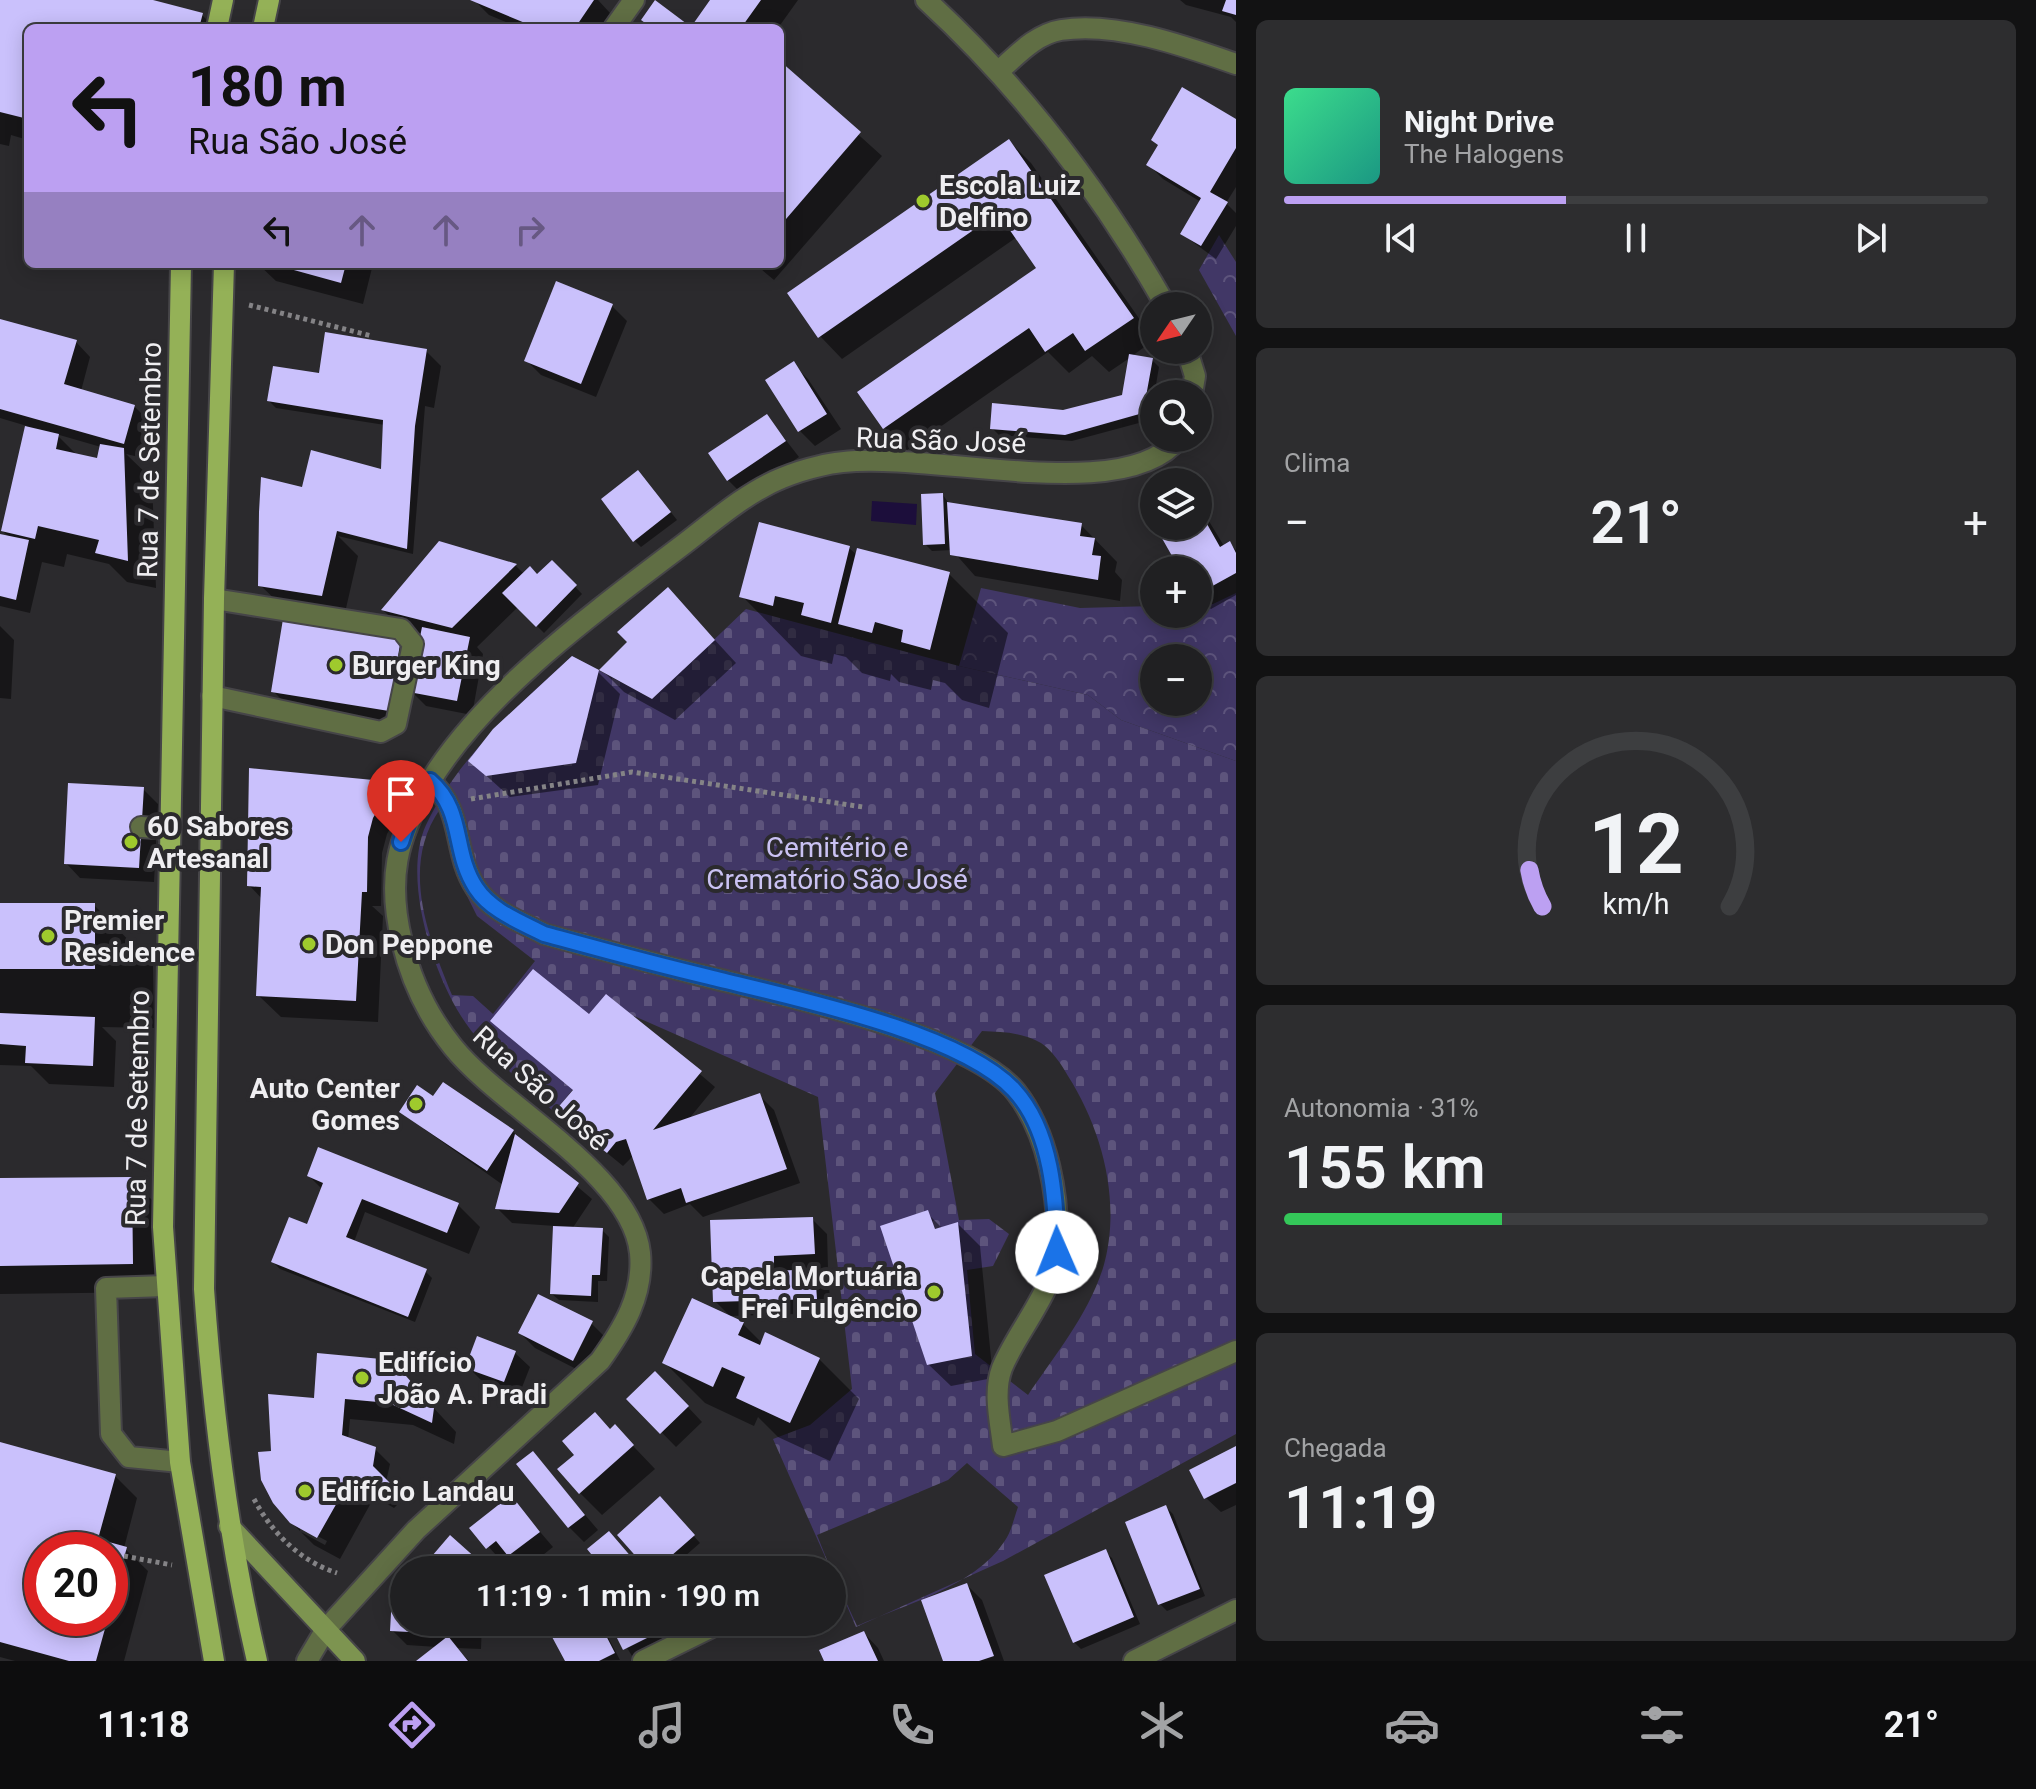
<!DOCTYPE html>
<html lang="pt">
<meta charset="utf-8">
<style>
:root{--surface:#202022;--page:#2d2d2f;--text:#f1f3f6;--muted:#a2a3a5;--line:#3d3e40;--accent:#bca0f2}
body{margin:0;font-family:Roboto,sans-serif;background:var(--page);color:var(--text);height:100vh;display:flex;flex-direction:column;font-size:30px;white-space:nowrap}
*{box-sizing:border-box;margin:0}
p{font-size:26px;color:var(--muted)}
.icon{flex:none;width:44px;height:44px;fill:none;stroke:currentColor;stroke-width:2;stroke-linecap:round;stroke-linejoin:round}
.map{position:relative;flex:1;overflow:hidden}
.panel{display:flex;flex-direction:column;gap:20px;padding:20px;background:#121213;width:800px}
.panel>*{flex:none}
.top-card{position:absolute;left:24px;top:24px;width:760px;height:244px;border-radius:12px;box-shadow:0 4px 20px #0003,0 0 0 2px var(--line);background:#bca0f2;color:#111;overflow:hidden}
.needle{width:52px;rotate:235deg}
.buttons{position:absolute;left:1140px;top:292px;display:grid;gap:16px}
.buttons a{display:grid;place-items:center;width:72px;height:72px;border-radius:50%;background:var(--surface);box-shadow:0 4px 20px #0003,0 0 0 2px var(--line);font-size:40px}
.speed{position:absolute;left:24px;top:1532px;display:flex;gap:16px;font-size:40px;font-weight:700;text-align:center}
.speed>*{display:grid;place-content:center;width:104px;height:104px;border-radius:50%;background:var(--surface);box-shadow:0 4px 20px #0003,0 0 0 2px var(--line);line-height:1}
.speed .limit{border:12px solid #d22;background:#fff;color:#111}
.pin{position:absolute;display:grid;place-items:center;width:68px;height:68px;color:#fff;margin:-82px -34px;border-radius:50% 50% 50% 0;rotate:-45deg;box-shadow:0 0 8px #0007}
.pin .icon{rotate:45deg}
.me{position:absolute;width:88px;margin:-44px;rotate:359deg;stroke-linejoin:round;filter:drop-shadow(0 0 6px #0008)}
.turn{display:flex;align-items:center;gap:28px;height:168px;padding:0 32px;font-size:36px}
.turn .icon{width:104px;height:104px;stroke-width:2.5}
.turn b{display:block;font-size:56px;line-height:68px}
.lanes{display:flex;align-items:center;height:76px;padding:0 32px;background:#0003;justify-content:center;gap:40px;direction:ltr}
.lanes .off{opacity:.35}
.big{font-size:60px;font-weight:600;line-height:1.1}
.panel .tile{flex:1;display:flex;flex-direction:column;justify-content:center;gap:12px;min-width:0;padding:0 28px;border-radius:12px;background:var(--page)}
.panel .dial{align-items:center;gap:0}
.dial svg{height:208px;overflow:visible;fill:none;stroke:var(--line);stroke-width:7;stroke-linecap:round;text-anchor:middle}
.dial text{fill:var(--text);stroke:none}
.song{display:flex;align-items:center;gap:24px}
.cover{width:96px;height:96px;border-radius:12px;background:linear-gradient(135deg,hsl(150 70% 55%),hsl(170 70% 35%))}
.played{height:8px;border-radius:4px;background:linear-gradient(90deg,var(--accent) 40%,var(--line) 40%)}
.keys{display:flex;justify-content:space-around;direction:ltr}
.heat{display:flex;justify-content:space-between;align-items:center;font-size:44px;direction:ltr}
.charge{height:12px;border-radius:6px;background:linear-gradient(90deg,#34c759 31%,var(--line) 0)}
.trip{position:absolute;left:390px;top:1556px;width:456px;height:80px;border-radius:40px;background:var(--surface);box-shadow:0 4px 20px #0003,0 0 0 2px var(--line);font-weight:600;line-height:80px;text-align:center}
.tabs{display:flex;height:128px;justify-content:space-around;align-items:center;background:#0d0d0e;color:var(--muted)}
.tabs .icon{width:56px;height:56px}
.tabs .active{color:var(--accent)}
.tabs b{font-size:36px;color:var(--text)}
main{display:flex;flex:1;min-height:0}
.map>svg:first-child{display:block}
</style>
<main>
<div class="map">
<svg width="1236" height="1661" viewBox="0 0 1236 1661">
<defs>
<pattern id="forest-crowns" width="20" height="18" patternUnits="userSpaceOnUse" patternTransform="scale(2)"><rect width="20" height="18" fill="#413766"/><path d="M2 6a3 3 0 1 1 6 0M12 15a3 3 0 1 1 6 0" fill="none" stroke="#5d547c"/></pattern>
<pattern id="cemetery-stones" width="16" height="16" patternUnits="userSpaceOnUse" patternTransform="scale(2)"><rect width="16" height="16" fill="#413766"/><path d="M2 7V4a2 2 0 0 1 4 0v3zM10 15v-3a2 2 0 0 1 4 0v3z" fill="#5d547c"/></pattern>
</defs>
<rect width="100%" height="100%" fill="#2b2a2d"/>
<path fill="url(#forest-crowns)" fill-rule="evenodd" d="M1219 235 1236 262V336L1199 270Z
M981 588 1080 608 1154 606V614H1198V605L1213 604 1236 593V761L1121 720 1088 695 959 666ZM1154 658H1198V702H1154Z"/>
<path fill="url(#cemetery-stones)" fill-rule="evenodd" d="M746 609 959 666 1088 695 1121 720 1236 761V1434L1003 1561 856 1627 832 1571 857 1626C903 1605 974 1587 1004 1542 1011 1533 1014 1518 1018 1507L967 1463 948 1480 817 1535 831 1570 773 1439 810 1425 852 1389 818 1097 634 1016 554 1112C523 1082 484 1053 461 1016 432 970 402 877 426 825 458 757 518 706 572 656L652 699ZM440 809 461 884 477 916 535 961 493 1014 473 996 452 995C428 936 400 867 440 809ZM982 1031C1003 1032 1021 1032 1041 1043 1051 1049 1062 1065 1068 1076 1103 1131 1122 1204 1103 1268 1088 1315 1055 1355 1028 1395L975 1354 967 1270 993 1266 1009 1234 989 1219 959 1220 935 1093Z"/>
<path fill="#1c0e3b" d="M872 501 917 504 916 525 871 521Z"/>
<path fill="#0007" fill-rule="evenodd" d="M0 0H144L202 15 215 28H28V140L11 135 9 146 0 144Z
M474 0H598L610 13 600 28H520L489 15Z
M712 0H798L778 28H693Z
M1180 0H1236V22L1231 17 1186 5Z
M780 64 882 156 774 280 755 264H780Z
M1236 122V187L1226 203 1236 213V226L1216 259 1182 234 1201 202 1163 179 1148 164 1159 146 1153 140Z
M1009 141 1031 163 1154 340 1132 356 1152 360 1159 367 1150 420 1072 441 999 435 992 428 1124 396 1131 357 1109 372 1092 356 1069 373 1048 352 907 450 885 428 860 392 1038 268 1017 237 842 359 820 336Z
M258 264H373L363 304 276 281Z
M612 306 627 321 596 397 541 375 526 360Z
M0 321 76 342 90 357 81 391 134 406 149 421 139 457 126 454 152 479 156 588 127 582 109 564 67 554 64 567 42 562 30 613 0 606V536L10 538 3 531 27 426 0 418ZM56 434 101 447 98 461 78 456Z
M426 351 441 366 434 408 425 406 413 554 338 536 358 556 344 617 283 607 260 585 303 490 383 472 385 425 276 408 269 401 321 376Z
M793 364 808 379 841 429 815 446 800 431 768 381Z
M767 416 799 457 743 495 728 480Z
M645 479 677 520 641 547 634 540Z
M943 495 950 505 1081 525 1117 562 1115 572 1122 580 1120 601 975 576 952 550 932 551 925 544Z
M1198 503 1224 546 1229 543 1236 550V595L1211 609 1198 597V570H1182L1158 526H1198Z
M440 544 516 566 524 574 538 576 552 562 582 594 544 633 518 607 477 647 483 654 472 715 426 706 409 689 404 724 288 706 273 691 400 640 414 655 422 636 405 632 383 610Z
M849 548 857 555 949 574 1008 633 989 708 962 700 945 683 933 680 931 690 899 682 891 674 890 681 862 673 846 657 834 654 832 664 801 656 742 596Z
M668 589 736 663 675 720 624 692 602 670 630 642Z
M0 626 14 640 11 699 0 698Z
M598 672 620 694 598 785 510 797 470 761Z
M251 771 393 784 407 798 387 834 382 853 381 906H372L383 916 378 1022 281 1017 258 995 263 900 249 885Z
M143 789 158 804 154 882 80 878 66 863Z
M0 905H94L153 965 154 1028 102 1027 116 1041 114 1087 49 1084 31 1066 0 1065Z
M590 1017 634 1018 715 1087 688 1120 759 1095 774 1110 800 1183 703 1217 690 1204 664 1214 649 1199 634 1155 623 1166 557 1112 575 1090Z
M443 1084 513 1132 592 1199 572 1229 602 1230 609 1237 607 1281H598V1302L559 1300 552 1294 555 1226 512 1223 497 1208 503 1185 424 1129 433 1099Z
M309 1176 458 1205 480 1227 469 1254 365 1212 354 1242 425 1271 432 1278 415 1322 280 1269 273 1262 308 1227 323 1190Z
M131 1179 160 1208 161 1292 0 1294V1180Z
M927 1213 943 1229 958 1224 980 1246 993 1378 951 1386 928 1364Z
M812 1219 827 1234 828 1268 812 1269 829 1286 831 1313 730 1316 715 1301Z
M591 1323 606 1338 588 1375 535 1348 520 1333Z
M743 1324 762 1343 819 1359 859 1399 830 1461 778 1437 758 1417 754 1426 705 1403 665 1363Z
M515 1353 530 1367 519 1395 483 1382 468 1367Z
M391 1362 456 1432 454 1444 413 1425 350 1419 348 1440 375 1449 390 1464 386 1482 403 1499 394 1508 361 1489 372 1501 340 1559 314 1545 301 1532 325 1545 327 1541 300 1527V1531L291 1522 276 1454 320 1400Z
M670 1388 702 1422 676 1447 629 1399Z
M615 1427 655 1469 602 1515 580 1493Z
M0 1444 115 1476 137 1498 124 1548 148 1571 124 1661H15L0 1657ZM42 1550H110V1618H42Z
M1236 1449V1505L1221 1512 1206 1498Z
M533 1454 598 1530 584 1542 569 1527Z
M511 1498 553 1547 524 1570 511 1556 503 1563 472 1528Z
M667 1506 700 1543 669 1570H650Z
M1166 1507 1173 1514 1205 1596 1167 1611 1160 1604Z
M1105 1552 1112 1558 1140 1624 1081 1649 1074 1642Z
M477 1561 482 1570H439Z
M404 1581V1622H482L481 1649 457 1648 469 1661H419L437 1647 407 1645 392 1630Z
M967 1585 982 1600 1004 1661H945Z
M546 1622H600L620 1660 567 1661Z
M611 1622H653L663 1640 632 1656Z
M864 1633 878 1648 884 1661H826Z"/>
<path fill="#cac1fc" d="M0 0H153L203 13 199 28H28V119L0 112Z
M470 0H594L575 28H537Z
M655 0 691 27 710 0H761L741 28H652L641 20Z
M1226 0H1236V15L1222 11Z
M780 61 861 132 780 226Z
M1182 87 1236 119V148L1210 192 1228 202 1201 246 1180 234 1201 198 1146 165 1158 145 1151 140Z
M1009 139 1134 318 1085 351 1073 333 1045 352 1029 328 883 429 857 392 1036 268 998 213 818 338 787 293Z
M272 264H346L341 283Z
M556 281 613 304 581 384 524 361Z
M0 319 77 340 64 384 135 405 124 444 0 409Z
M325 332 427 349 415 426 407 549 337 531 322 596 258 586 259 512 261 477 302 487 311 450 381 469 383 420 267 401 273 366 319 373Z
M1129 354 1153 358 1143 413 1065 435 990 429 992 403 1063 410 1122 395Z
M794 361 827 414 798 432 765 380Z
M767 414 786 441 727 481 708 453Z
M25 426 59 434 56 449 97 458 100 444 124 448 128 561 95 553 99 540 38 526 35 539 1 531Z
M638 470 671 512 633 542 601 499Z
M943 493 945 544 923 545 921 494Z
M947 502 1082 523 1080 536 1095 538 1092 555 1101 556 1098 580 950 555Z
M1198 508 1220 547 1230 541 1236 553V573L1198 594V570H1180L1155 526H1198Z
M759 522 850 546 831 623 801 615 804 603 775 596 773 606 739 597Z
M0 534 29 540 16 600 0 596Z
M439 541 517 564 452 628 381 610Z
M857 548 950 572 930 650 901 642 903 630 875 622 872 633 838 624Z
M552 560 577 585 536 627 502 593 530 566 537 574Z
M668 587 715 640 652 699 599 670 627 642 617 632Z
M283 619 401 638 389 711 271 692Z
M422 627 470 637 457 701 409 692Z
M572 656 599 670 576 763 486 776 468 761 493 729Z
M249 768 394 782 373 818 368 837 367 892H362L356 1001 256 996 261 887 247 886Z
M68 783 144 787 139 868 64 864Z
M0 903H95V969H0Z
M533 969 589 1014 606 994 702 1071 653 1130 760 1093 787 1169 686 1203 681 1188 647 1200 626 1139 616 1142 607 1153 554 1112 573 1090 490 1021Z
M0 1013 95 1017 93 1066 25 1063 26 1046 0 1044Z
M443 1082 514 1130 487 1171 399 1112 417 1085 433 1096Z
M515 1134 579 1183 559 1213 495 1209Z
M318 1147 459 1203 447 1233 362 1199 346 1237 427 1269 408 1317 271 1262 289 1217 307 1224 323 1183 307 1176Z
M132 1177 133 1264 0 1266V1178Z
M928 1210 935 1229 958 1222 972 1356 927 1365 880 1226Z
M813 1217 815 1254 774 1256V1271L815 1269 817 1299 713 1302 710 1220Z
M553 1226 603 1228 600 1275H592L591 1296 550 1294Z
M538 1294 593 1321 573 1361 518 1333Z
M692 1298 744 1322 738 1335 760 1345 765 1332 820 1358 790 1423 736 1398 745 1377 722 1367 713 1387 662 1363Z
M477 1336 516 1351 504 1382 465 1368Z
M317 1353 392 1360 434 1408 432 1423 389 1403 345 1399 342 1435 376 1447 373 1466 390 1483 379 1495 351 1478 317 1538 290 1523 273 1503 261 1480 258 1452 271 1451 268 1394 314 1398Z
M655 1371 689 1406 660 1434 626 1399Z
M595 1412 610 1429 615 1424 634 1445 579 1494 557 1469 574 1455 562 1441Z
M0 1442 116 1474 98 1539 127 1547 111 1605 110 1550H42V1618H108L96 1661H69L0 1642Z
M1236 1446V1483L1204 1499 1189 1470Z
M533 1451 585 1515 568 1528 516 1464Z
M511 1495 540 1532 508 1556 496 1541 486 1549 469 1528Z
M660 1496 695 1535 655 1570H648L617 1535Z
M1166 1505 1200 1589 1158 1605 1125 1522Z
M609 1531 639 1566 634 1570H604L587 1549Z
M450 1535 478 1560 470 1570H436L440 1563 432 1556Z
M1106 1549 1134 1617 1073 1643 1044 1575Z
M393 1578H404V1622H467V1635L390 1631Z
M967 1583 994 1656 979 1661H943L921 1600Z
M544 1622H599L615 1653 599 1661H565Z
M609 1622H651L657 1633 623 1650Z
M864 1631 878 1661H824L819 1650Z
M448 1636 468 1661H416Z"/>
<g fill="none" stroke-linecap="round" stroke-linejoin="round">
<g stroke="#464548" stroke-width="24">
<path id="lane" d="M212 696 381 732 396 724 413 644 401 629 214 599
M430 781C465 811 452 852 476 888 491 911 521 922 544 934 594 948 645 961 696 974 772 993 969 1033 1016 1092 1048 1133 1059 1197 1057 1247 1055 1291 1018 1329 1002 1368 993 1392 1000 1421 1003 1446L1057 1431 1236 1351
M141 827 170 829
M166 1286 106 1288 111 1434 129 1457 180 1462
M643 1661 722 1622"/>
</g>
<g stroke="#464548" stroke-width="24">
<path id="street" d="M926 0C1023 89 1101 192 1166 306
M614 28 634 0
M999 71C1017 55 1036 34 1061 30 1115 21 1185 46 1236 64
M1187 350 1195 376 1192 394
M307 1661 326 1629 416 1530 600 1361C623 1329 644 1295 640 1253 632 1174 501 1107 453 1047 428 1016 411 980 402 942 387 880 396 839 428 785 482 693 600 608 684 544 714 521 747 492 782 478 794 473 807 469 820 466 907 442 1122 512 1179 438
M1134 1661 1236 1610"/>
</g>
<g stroke="#464548" stroke-width="24">
<path id="secondary" d="M229 1526 355 1661"/>
</g>
<g stroke="#464548" stroke-width="24">
<path id="primary" d="M217 28 223 0
M263 28 269 0
M181 264 163 1227 180 1462 214 1661
M224 264 214 599 204 1289C213 1415 228 1538 257 1661"/>
</g>
<path stroke="#848386" stroke-width="5" stroke-dasharray="4 4" stroke-linecap="butt" d="M249 305 372 336
M471 799 632 772 863 807
M254 1499C272 1533 300 1561 337 1573
M124 1556 172 1565"/>
<use href="#lane" stroke="#606e44" stroke-width="20"/>
<use href="#street" stroke="#606e44" stroke-width="20"/>
<use href="#secondary" stroke="#7d9450" stroke-width="20"/>
<use href="#primary" stroke="#94b157" stroke-width="20"/>
</g>
<g fill="none" stroke-linecap="round" stroke-linejoin="round">
<g stroke="#114b97" stroke-width="20">
<path id="route" d="M401 842 409 818 430 781C465 811 452 852 476 888 491 911 521 922 544 934 599 949 653 964 709 977 788 997 959 1031 1014 1090 1052 1131 1056 1199 1057 1252"/>
</g>
<use href="#route" stroke="#1a73e8" stroke-width="14"/>
</g>
<g fill="#9fca2d" stroke="#2b2a2d" stroke-width="3">
<circle cx="923" cy="201" r="8"/>
<circle cx="336" cy="665" r="8"/>
<circle cx="131" cy="842" r="8"/>
<circle cx="48" cy="936" r="8"/>
<circle cx="309" cy="944" r="8"/>
<circle cx="416" cy="1104" r="8"/>
<circle cx="934" cy="1292" r="8"/>
<circle cx="362" cy="1378" r="8"/>
<circle cx="305" cy="1491" r="8"/>
</g>
<g text-anchor="middle" stroke-width="8" stroke-linejoin="round" paint-order="stroke">
<g font-size="28" font-weight="bold" fill="#efeef1" stroke="#2b2a2d" text-anchor="start">
<text x="939" y="195">Escola Luiz<tspan x="939" dy="32">Delfino</tspan></text>
<text x="352" y="675">Burger King</text>
<text x="147" y="836">60 Sabores<tspan x="147" dy="32">Artesanal</tspan></text>
<text x="64" y="930">Premier<tspan x="64" dy="32">Residence</tspan></text>
<text x="325" y="954">Don Peppone</text>
<text x="400" y="1098" text-anchor="end">Auto Center<tspan x="400" dy="32">Gomes</tspan></text>
<text x="918" y="1286" text-anchor="end">Capela Mortuária<tspan x="918" dy="32">Frei Fulgêncio</tspan></text>
<text x="378" y="1372">Edifício<tspan x="378" dy="32">João A. Pradi</tspan></text>
<text x="321" y="1501">Edifício Landau</text>
</g>
<g font-size="28" fill="#efeef1" stroke="#2b2a2d">
<text transform="translate(941 440) rotate(2)" y="10">Rua São José</text>
<text transform="translate(149 460) rotate(-89)" y="10">Rua 7 de Setembro</text>
<text transform="translate(541 1088) rotate(42)" y="10">Rua São José</text>
<text transform="translate(137 1108) rotate(-89)" y="10">Rua 7 de Setembro</text>
</g>
<g font-size="28" fill="#cac2f3" stroke="#2b2a2d">
<text x="837" y="857">Cemitério e<tspan x="837" dy="32">Crematório São José</tspan></text>
</g>
</g>
</svg>
<div class="buttons">
<a><svg class="needle" viewBox="-14 -14 28 28"><path d="M0-13l5 13h-10z" fill="#e53935"/><path d="M0 13l5-13h-10z" fill="#a2a3a5"/></svg></a>
<a><svg class="icon" aria-label="search" viewBox="0 0 24 24"><circle cx="10" cy="10" r="6"/><path d="M15 15l6 6"/></svg></a>
<a><svg class="icon" aria-label="layers" viewBox="0 0 24 24"><path d="M12 4l9 5-9 5-9-5zM3 14l9 5 9-5"/></svg></a>
<a>+</a>
<a>−</a>
</div>
<div class="speed"><div class="limit">20</div></div>
<div class="pin" style="left:401px;top:842px;background:#d93025"><svg class="icon" aria-label="arrive" viewBox="0 0 24 24"><path d="M6 21V4h12l-3 4 3 4H6"/></svg></div>
<svg class="me" style="left:1057px;top:1252px" viewBox="-20 -20 40 40"><circle r="19" fill="#fff"/><path d="M0-13L10 11 0 6-10 11z" fill="#1a73e8"/></svg>
<div class="trip">11:19 · 1 min · 190 m</div>
<div class="top-card">
<div class="turn"><svg class="icon" aria-label="left" viewBox="0 0 24 24"><path d="M17 20v-9H6M10 6l-5 5 5 5"/></svg><div><b>180 m</b>Rua São José</div></div>
<div class="lanes"><svg class="icon" aria-label="left" viewBox="0 0 24 24"><path d="M17 20v-9H6M10 6l-5 5 5 5"/></svg><svg class="icon off" aria-label="ahead" viewBox="0 0 24 24"><path d="M12 20V5M6 11l6-6 6 6"/></svg><svg class="icon off" aria-label="ahead" viewBox="0 0 24 24"><path d="M12 20V5M6 11l6-6 6 6"/></svg><svg class="icon off" aria-label="right" viewBox="0 0 24 24"><path d="M7 20v-9h11M14 6l5 5-5 5"/></svg></div>
</div>
</div>
<section class="panel">
<div class="tile">
<div class="song"><i class="cover"></i><div><b>Night Drive</b><p>The Halogens</p></div></div>
<div class="played"></div>
<div class="keys"><svg class="icon" aria-label="previous" viewBox="0 0 24 24"><path d="M18 5L8 12l10 7zM5 5v14"/></svg><svg class="icon" aria-label="pause" viewBox="0 0 24 24"><path d="M8 5v14M16 5v14"/></svg><svg class="icon" aria-label="next" viewBox="0 0 24 24"><path d="M6 5l10 7-10 7zM19 5v14"/></svg></div>
</div>
<div class="tile"><p>Clima</p>
<div class="heat"><a>−</a><b class="big">21°</b><a>+</a></div>
</div>
<div class="tile dial"><svg viewBox="0 0 100 80">
<path d="M14 69A42 42 0 1 1 86 69"/>
<path d="M14 69A42 42 0 0 1 9 55" stroke="#bca0f2"/>
<text x="50" y="56" font-size="32" font-weight="700">12</text>
<text x="50" y="72" font-size="11">km/h</text>
</svg></div>
<div class="tile"><p>Autonomia · 31%</p><b class="big">155 km</b><div class="charge"></div></div>
<div class="tile"><p>Chegada</p><b class="big">11:19</b></div>
</section>
</main>
<nav class="tabs">
<b>11:18</b>
<svg class="icon active" aria-label="directions" viewBox="0 0 24 24"><path d="M12 3l9 9-9 9-9-9zM9 14v-3h6M13 9l2 2-2 2"/></svg>
<svg class="icon" aria-label="music" viewBox="0 0 24 24"><path d="M9 18V5l10-2v13"/><circle cx="6" cy="18" r="3"/><circle cx="16" cy="16" r="3"/></svg>
<svg class="icon" aria-label="phone" viewBox="0 0 24 24"><path d="M5 4h4l2 5-3 2q2 4 5 5l2-3 5 2v4C11 20 4 13 5 4z"/></svg>
<svg class="icon" aria-label="climate" viewBox="0 0 24 24"><path d="M12 3v18M4 7l16 10M4 17L20 7"/></svg>
<svg class="icon" aria-label="car" viewBox="0 0 24 24"><path d="M5 17H2v-5l4-1 3-4h7l3 4 3 1v5h-3M9 17h6M6 11h13"/><circle cx="7" cy="17" r="2"/><circle cx="17" cy="17" r="2"/></svg>
<svg class="icon" aria-label="filters" viewBox="0 0 24 24"><path d="M4 7h16M4 17h16"/><circle cx="9" cy="7" r="2"/><circle cx="15" cy="17" r="2"/></svg>
<b>21°</b>
</nav>
